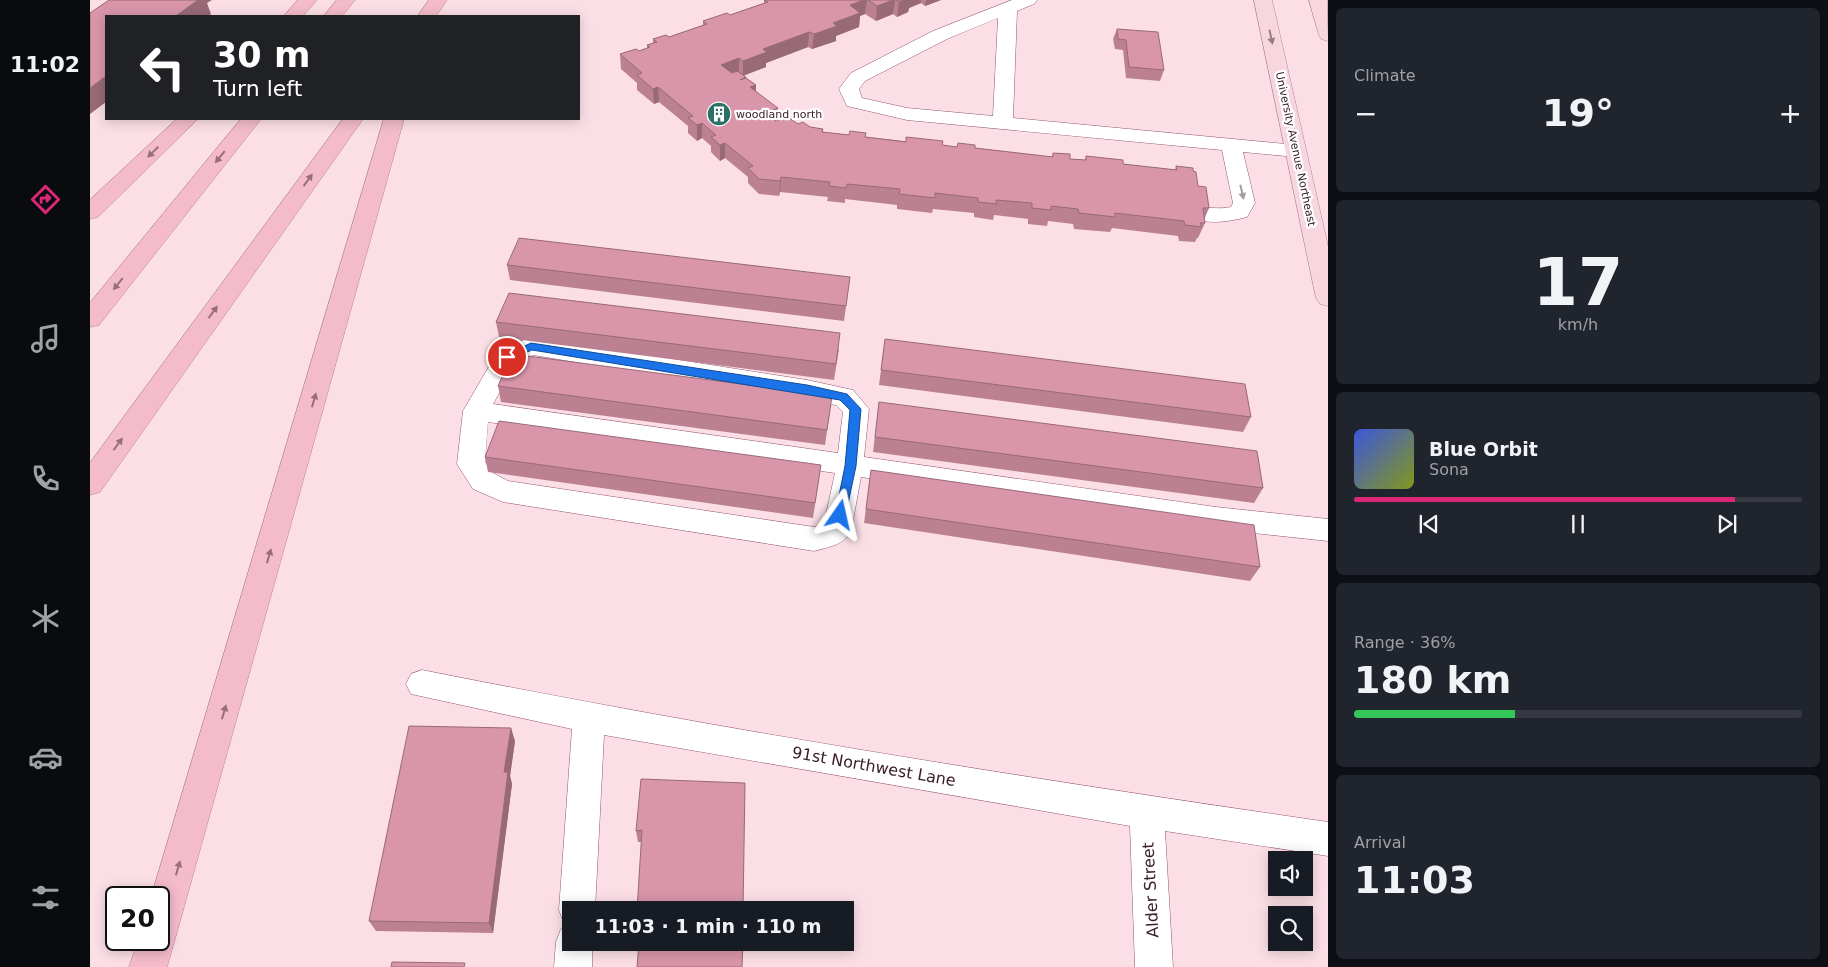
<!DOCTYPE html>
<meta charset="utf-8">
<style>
:root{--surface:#171b24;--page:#20242c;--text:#f1f3f6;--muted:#9ea1a6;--line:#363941;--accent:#db2777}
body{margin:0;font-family:"DejaVu Sans",sans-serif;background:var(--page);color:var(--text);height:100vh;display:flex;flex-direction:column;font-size:19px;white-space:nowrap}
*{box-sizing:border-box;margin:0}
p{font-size:16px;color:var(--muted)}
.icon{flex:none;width:28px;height:28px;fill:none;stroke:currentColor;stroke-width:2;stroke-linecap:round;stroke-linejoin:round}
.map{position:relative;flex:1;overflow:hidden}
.details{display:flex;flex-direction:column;gap:8px;padding:8px;background:#0d0f14;width:500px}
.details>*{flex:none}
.top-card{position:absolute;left:15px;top:15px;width:475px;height:105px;border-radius:0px;box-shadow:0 2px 12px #0003;background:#202124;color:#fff;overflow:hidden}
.tools{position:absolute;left:1178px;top:851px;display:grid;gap:10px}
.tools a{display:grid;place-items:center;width:45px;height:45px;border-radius:0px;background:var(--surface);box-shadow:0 2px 12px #0003;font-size:25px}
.speed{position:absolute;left:15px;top:886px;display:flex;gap:10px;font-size:25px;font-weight:700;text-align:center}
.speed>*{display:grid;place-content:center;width:65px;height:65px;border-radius:50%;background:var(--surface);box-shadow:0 2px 12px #0003;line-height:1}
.speed .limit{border:2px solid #111;border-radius:8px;background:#fff;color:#111}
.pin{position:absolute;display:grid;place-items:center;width:42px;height:42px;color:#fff;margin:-21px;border:2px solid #fff;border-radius:50%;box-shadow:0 1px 5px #0007}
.me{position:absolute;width:55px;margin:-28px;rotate:11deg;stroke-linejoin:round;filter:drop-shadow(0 0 4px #0008)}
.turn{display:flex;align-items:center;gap:18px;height:105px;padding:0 25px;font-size:22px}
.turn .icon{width:65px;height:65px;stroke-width:2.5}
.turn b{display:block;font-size:35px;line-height:42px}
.big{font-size:38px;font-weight:700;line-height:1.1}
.details .tile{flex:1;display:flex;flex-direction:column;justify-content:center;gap:8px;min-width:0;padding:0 18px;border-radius:8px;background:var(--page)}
.details .dial{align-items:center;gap:0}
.dial b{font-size:65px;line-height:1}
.song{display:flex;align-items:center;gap:15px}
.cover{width:60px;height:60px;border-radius:8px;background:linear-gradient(135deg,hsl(230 70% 55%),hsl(70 70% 35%))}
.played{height:5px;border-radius:2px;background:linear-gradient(90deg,var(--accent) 85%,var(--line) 85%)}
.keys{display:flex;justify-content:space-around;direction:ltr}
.heat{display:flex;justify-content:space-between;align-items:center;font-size:28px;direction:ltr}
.charge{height:8px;border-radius:4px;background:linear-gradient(90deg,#34c759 36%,var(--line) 0)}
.trip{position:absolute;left:472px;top:901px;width:292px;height:50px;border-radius:0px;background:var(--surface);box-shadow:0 2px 12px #0003;font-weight:700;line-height:50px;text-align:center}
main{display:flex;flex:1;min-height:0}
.tabs{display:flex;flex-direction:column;width:90px;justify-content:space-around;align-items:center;background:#090b0e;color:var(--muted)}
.tabs .icon{width:35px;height:35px}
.tabs .active{color:var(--accent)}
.tabs b{font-size:22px;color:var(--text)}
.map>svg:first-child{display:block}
</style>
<main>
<nav class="tabs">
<b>11:02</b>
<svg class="icon active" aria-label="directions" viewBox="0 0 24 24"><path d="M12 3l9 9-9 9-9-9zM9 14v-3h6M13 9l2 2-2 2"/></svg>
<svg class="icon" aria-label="music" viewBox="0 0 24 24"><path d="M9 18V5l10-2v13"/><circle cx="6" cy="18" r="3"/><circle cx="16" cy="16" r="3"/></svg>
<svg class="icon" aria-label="phone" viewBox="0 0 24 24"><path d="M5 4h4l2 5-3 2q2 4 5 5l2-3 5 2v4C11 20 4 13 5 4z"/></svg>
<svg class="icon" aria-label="climate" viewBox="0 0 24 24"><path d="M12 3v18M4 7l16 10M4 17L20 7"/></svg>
<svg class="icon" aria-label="car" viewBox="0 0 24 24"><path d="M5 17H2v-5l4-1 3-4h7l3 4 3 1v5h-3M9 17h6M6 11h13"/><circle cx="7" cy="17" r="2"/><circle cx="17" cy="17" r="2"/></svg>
<svg class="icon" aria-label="filters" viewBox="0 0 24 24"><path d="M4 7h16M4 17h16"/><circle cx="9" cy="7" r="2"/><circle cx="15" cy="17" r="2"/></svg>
</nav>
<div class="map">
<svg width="1238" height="967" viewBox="0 0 1238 967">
<rect width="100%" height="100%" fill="#fcdfe6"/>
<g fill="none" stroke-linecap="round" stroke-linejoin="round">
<g stroke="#94576a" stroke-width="1">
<path id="minor" d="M922 0H947L944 4 927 11 923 118 1206 145 1213 147 1216 151 1213 155 1206 157 1153 152 1165 203 1157 217C1138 222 1122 224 1103 219L1100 214 1103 209C1116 206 1128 210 1141 207L1143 203 1132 150 817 120 757 106 749 89 761 73 843 31ZM908 18 903 116 817 108 772 98 769 89 775 81 857 39Z
M441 337 717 380 763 390 779 409 774 457 1126 507 1238 519V541L1126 529 771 477 761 531C754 545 739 547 724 551L413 502 383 489 367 464 373 411 408 351ZM443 355 746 405 753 412 748 453 403 404 426 363ZM398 422 745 473 734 524 724 527 418 481 403 473 395 462Z
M332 670C632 730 935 778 1238 822V856L1075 831 1083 967H1045L1040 826 514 735 505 910H481V942H502V967H464L466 942 471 929 480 925 474 923 469 910 482 729 321 694 316 684 321 674Z"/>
</g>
<g stroke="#b38592" stroke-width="1">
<path id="major" d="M1164 0H1182L1238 246V306L1230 304 1226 298Z
M1219 0H1237L1238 41 1231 39 1229 35Z"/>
</g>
<g stroke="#b38592" stroke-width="1">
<path id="highway" d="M208 0H227L213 16H194Z
M247 0H265L252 16H234Z
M339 0H357L346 16H328Z
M87 119H108L8 217 0 219V200Z
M151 119H171L9 325 0 327V303Z
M253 119H273L10 492 0 495V463Z
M294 119H314L87 932 77 967H39L48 940H69V898H61Z"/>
</g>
<use href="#minor" fill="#fff" fill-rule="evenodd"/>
<use href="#major" fill="#f8d6e0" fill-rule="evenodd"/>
<use href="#highway" fill="#f4bbcb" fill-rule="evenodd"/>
</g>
<path fill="#bb8192" d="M674 0H851L835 6 831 3 819 8 818 12 807 17 803 14 786 21 775 14 770 16 769 27 746 36V41L722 49 718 47 676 63V67L653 75 656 78 666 85V91L688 120 720 127 733 129V132L867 147 868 143 885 148 962 157 963 153 980 159 995 160 996 156 1033 164 1085 170 1086 166 1103 171 1108 186 1119 208 1114 220 1115 223 1108 238H1107L1105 242 1089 241 1088 236 1022 228 1020 232 984 229 983 224 958 221 957 226 938 224V219L904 215 903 220 884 217V213L843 209 842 213 807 209V205L755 199V203L737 201 738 197 690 192 689 196 669 194 658 183V177L635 158 630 161 621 152V146L612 138 607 141 598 133V126L569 102 564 104 547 90V83L531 69 530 54 549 51 557 48V45L563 43V39L579 37 613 25V21L640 15 674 3Z
M1027 29 1074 70 1070 81 1036 78 1033 50 1025 49 1023 39Z
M417 265 760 277 754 321 420 280Z
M406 322 749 349 744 380 409 337Z
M795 339 1161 417 1153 432 789 385Z
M408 386 740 411 735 445 411 402Z
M789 402 1173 488 1164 503 783 452Z
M395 457 729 479 723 518 398 472Z
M781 470 1170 567 1160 581 774 523Z
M425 741 420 776 422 784 403 933 286 931 279 921Z
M655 783 551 842H548L546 831Z"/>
<path fill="#986977" d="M104 0H122L117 3 121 14 118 16H86Z
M774 0H777L775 14 770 16 769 27 746 36V41L722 49 724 34 743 23 760 5Z
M803 0H805L803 14 786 21 787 6Z
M814 0H831V3L819 8 818 12 807 17 809 2Z
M836 0H851L835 6Z
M719 32 718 47 676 63V67L653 76V61L673 49Z
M649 58V73L631 80V65Z
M16 76V102L0 114V88Z
M666 85 665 100 660 87Z
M568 87 569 102 564 104 563 89Z
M688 108 687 124 676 113Z
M612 123V138L607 141V125Z
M635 143V158L630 161V145Z
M691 177 690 192 689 196 690 181Z
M421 728 425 741 420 776 422 784 403 933 399 923 414 772Z"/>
<path fill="#d996aa" stroke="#986977" d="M19 0H108L86 16H16V76L0 88V13Z
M674 0H774L760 5 770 13 743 23 747 26 724 34 719 32 673 49 677 52 653 61 649 58 631 65 642 73 647 71 656 77 650 80 656 78 666 85 660 87 688 108 676 113 685 121 698 117 708 124 713 122 720 127 733 129 732 132 759 135 760 131 776 133 775 137 816 142V137L853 141 852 145 867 147 868 143 885 145V148L963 157V153L980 154V159L996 160V156L1033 160V164L1087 170 1086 166 1103 168V171L1106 172 1108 186 1116 187 1119 208H1113L1115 223H1110L1112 227 1095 225 1094 221 1025 213V217L989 213 988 209 961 206V210L942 208V203L906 200 907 204 888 202V198L845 193V198L809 194 810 189 757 184 756 188 739 186 740 182 691 177 690 181 669 179 658 168 663 166 635 143 630 145 621 137 626 135 612 123 607 125 598 118 603 116 568 87 563 89 547 75 552 73 530 54 546 49 549 51 560 47 557 45 567 42 563 39 576 35 579 37 617 24 613 21 637 13 640 15 678 2Z
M778 0H803L787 6Z
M806 0H814L809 2Z
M1027 29 1068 32 1074 70 1039 67 1036 40 1028 39Z
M429 238 760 277 756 306 417 265Z
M419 293 750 333 746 364 406 322Z
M795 339 1155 384 1161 417 791 370Z
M422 354 742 396 737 430 408 386Z
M789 402 1167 451 1173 488 785 437Z
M409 421 731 465 725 503 395 457Z
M781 470 1164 525 1170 567 776 509Z
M319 726 421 728 414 772H418L399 923 279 921Z
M551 779 655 783 653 910H547L552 830 546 831Z
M549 942H653L652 967H547Z
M302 962 375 963 374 967H301Z"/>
<defs><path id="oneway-solid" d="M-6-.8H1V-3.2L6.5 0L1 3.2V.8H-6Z" transform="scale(1.25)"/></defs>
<use fill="#9a7b84" href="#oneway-solid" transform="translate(1181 37) rotate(78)"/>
<g fill="#986e7a">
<use href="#oneway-solid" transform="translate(63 152) rotate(136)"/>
<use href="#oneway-solid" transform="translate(130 157) rotate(129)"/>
<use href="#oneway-solid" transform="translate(218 180) rotate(-54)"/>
<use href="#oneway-solid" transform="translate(28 284) rotate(129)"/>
<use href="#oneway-solid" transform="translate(123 312) rotate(-54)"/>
<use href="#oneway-solid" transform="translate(224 400) rotate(-74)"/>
<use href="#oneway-solid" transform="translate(28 444) rotate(-54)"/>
<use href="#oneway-solid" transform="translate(179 556) rotate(-74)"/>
<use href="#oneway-solid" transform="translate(134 712) rotate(-74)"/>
<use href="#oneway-solid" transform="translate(88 868) rotate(-74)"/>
</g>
<use fill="#a79b9f" href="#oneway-solid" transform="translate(1152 192) rotate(77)"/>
<path fill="#1a73e8" stroke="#114b97" d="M441 343 717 385 757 394 771 409 766 466 755 518H746L745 515 755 466 760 410 750 400 442 350 417 361 411 357Z"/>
<defs>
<g id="building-disc" transform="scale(1.25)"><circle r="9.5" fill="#2b7064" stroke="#fff"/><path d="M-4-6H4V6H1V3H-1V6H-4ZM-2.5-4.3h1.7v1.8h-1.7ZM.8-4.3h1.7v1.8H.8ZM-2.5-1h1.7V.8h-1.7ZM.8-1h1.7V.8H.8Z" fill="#fff"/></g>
</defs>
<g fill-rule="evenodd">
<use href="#building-disc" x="629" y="114"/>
</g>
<g text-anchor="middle" stroke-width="4.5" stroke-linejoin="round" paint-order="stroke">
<g font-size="11" fill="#3b2029" stroke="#fff" text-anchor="start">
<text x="646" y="118">woodland north</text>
</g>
<g font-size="11" fill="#3b2029" stroke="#fff">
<text transform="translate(1206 149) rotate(78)" y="4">University Avenue Northeast</text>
</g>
<g font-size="16" fill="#3b2029" stroke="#fff">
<text transform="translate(784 766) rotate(10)" y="6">91st Northwest Lane</text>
<text transform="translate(1060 890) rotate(-93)" y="6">Alder Street</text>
</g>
</g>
</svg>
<div class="tools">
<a><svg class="icon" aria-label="sound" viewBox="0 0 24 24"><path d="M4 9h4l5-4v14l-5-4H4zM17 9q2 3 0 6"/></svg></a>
<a><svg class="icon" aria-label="search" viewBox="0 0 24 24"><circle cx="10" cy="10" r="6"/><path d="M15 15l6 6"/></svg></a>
</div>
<div class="speed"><div class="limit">20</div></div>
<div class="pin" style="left:417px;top:357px;background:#d93025"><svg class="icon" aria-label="arrive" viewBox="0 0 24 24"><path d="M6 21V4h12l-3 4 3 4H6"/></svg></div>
<svg class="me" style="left:750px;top:515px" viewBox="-20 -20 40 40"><path d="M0-17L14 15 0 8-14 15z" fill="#1a73e8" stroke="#fff" stroke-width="4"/></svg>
<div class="trip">11:03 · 1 min · 110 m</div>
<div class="top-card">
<div class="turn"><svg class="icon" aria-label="left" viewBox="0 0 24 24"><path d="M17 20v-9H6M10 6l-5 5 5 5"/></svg><div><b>30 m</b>Turn left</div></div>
</div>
</div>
<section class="details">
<div class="tile"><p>Climate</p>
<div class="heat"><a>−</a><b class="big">19°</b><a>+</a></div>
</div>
<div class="tile dial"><b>17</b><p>km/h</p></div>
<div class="tile">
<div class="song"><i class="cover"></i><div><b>Blue Orbit</b><p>Sona</p></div></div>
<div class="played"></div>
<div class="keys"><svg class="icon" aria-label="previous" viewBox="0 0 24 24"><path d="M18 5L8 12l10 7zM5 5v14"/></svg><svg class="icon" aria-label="pause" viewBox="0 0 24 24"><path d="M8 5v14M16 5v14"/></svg><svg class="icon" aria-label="next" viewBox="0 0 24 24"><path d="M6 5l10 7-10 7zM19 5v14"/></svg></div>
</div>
<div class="tile"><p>Range · 36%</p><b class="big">180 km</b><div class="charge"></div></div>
<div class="tile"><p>Arrival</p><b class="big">11:03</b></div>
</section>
</main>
